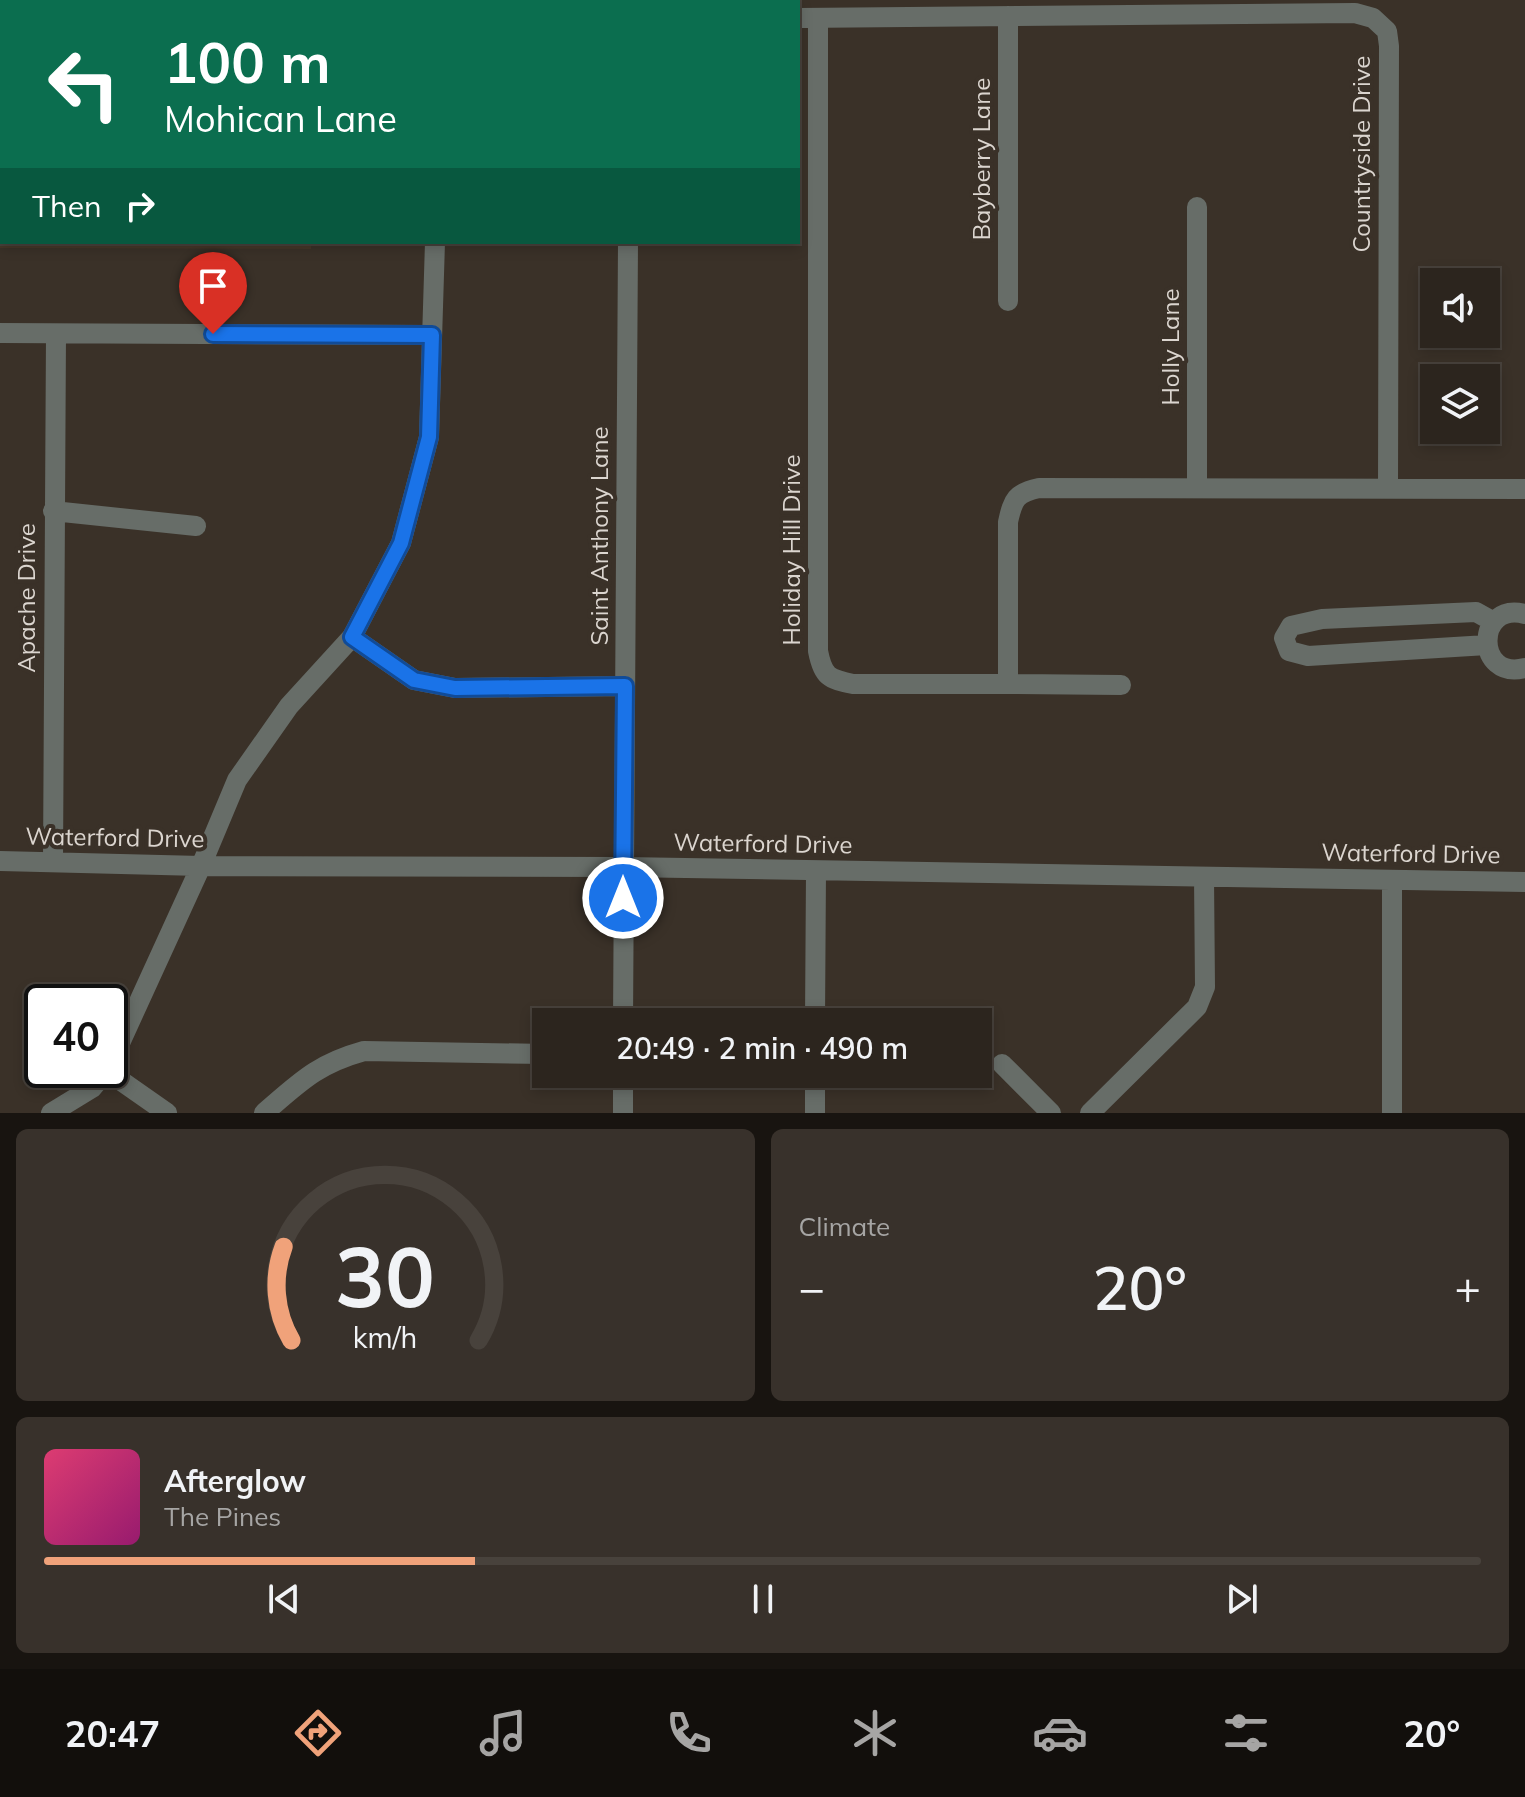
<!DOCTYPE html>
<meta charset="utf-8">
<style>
:root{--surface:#2c251e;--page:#38312b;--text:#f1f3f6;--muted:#a6a5a4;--line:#48423c;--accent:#f0a27a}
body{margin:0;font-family:Mulish,sans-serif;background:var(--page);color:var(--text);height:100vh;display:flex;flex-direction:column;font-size:30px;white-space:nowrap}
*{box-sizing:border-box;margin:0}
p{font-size:26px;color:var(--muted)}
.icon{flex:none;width:44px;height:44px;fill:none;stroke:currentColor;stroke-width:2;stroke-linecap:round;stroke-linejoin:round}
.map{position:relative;height:1113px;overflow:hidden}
.details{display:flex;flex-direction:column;gap:16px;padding:16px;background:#181410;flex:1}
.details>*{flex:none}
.hud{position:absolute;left:0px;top:0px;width:800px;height:244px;box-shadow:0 4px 12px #0003,0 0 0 2px var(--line);background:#0b6e4f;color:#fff;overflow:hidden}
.controls{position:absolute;left:1420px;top:268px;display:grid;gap:16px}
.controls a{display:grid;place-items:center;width:80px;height:80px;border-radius:0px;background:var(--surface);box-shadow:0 4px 12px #0003,0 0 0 2px var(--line);font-size:40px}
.speed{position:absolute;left:24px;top:984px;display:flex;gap:16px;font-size:40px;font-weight:700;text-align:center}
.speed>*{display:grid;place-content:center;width:104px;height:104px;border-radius:50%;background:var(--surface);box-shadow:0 4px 12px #0003,0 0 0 2px var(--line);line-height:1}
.speed .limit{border:4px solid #111;border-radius:12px;background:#fff;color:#111}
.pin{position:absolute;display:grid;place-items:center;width:68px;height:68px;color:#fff;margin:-82px -34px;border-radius:50% 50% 50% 0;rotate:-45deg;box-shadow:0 0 8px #0007}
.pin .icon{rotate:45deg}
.me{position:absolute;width:88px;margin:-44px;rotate:0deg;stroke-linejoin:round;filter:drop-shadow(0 0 6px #0008)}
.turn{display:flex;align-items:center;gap:28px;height:168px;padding:0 32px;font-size:36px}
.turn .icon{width:104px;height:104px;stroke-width:2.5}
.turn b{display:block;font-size:56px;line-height:68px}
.then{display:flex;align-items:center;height:76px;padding:0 32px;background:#0003;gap:16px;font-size:30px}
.big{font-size:60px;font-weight:600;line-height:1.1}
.details .card{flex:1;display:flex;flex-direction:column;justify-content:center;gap:12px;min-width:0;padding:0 28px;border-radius:12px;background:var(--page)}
.details .dial{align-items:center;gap:0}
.dial svg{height:208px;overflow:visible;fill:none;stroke:var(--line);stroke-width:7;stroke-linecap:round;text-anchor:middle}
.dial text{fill:var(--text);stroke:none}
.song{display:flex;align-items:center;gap:24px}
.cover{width:96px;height:96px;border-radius:12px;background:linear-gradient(135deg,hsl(340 70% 55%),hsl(320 70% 35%))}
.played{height:8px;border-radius:4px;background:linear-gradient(90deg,var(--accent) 30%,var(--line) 30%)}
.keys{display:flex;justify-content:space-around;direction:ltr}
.heat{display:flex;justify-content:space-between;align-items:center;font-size:44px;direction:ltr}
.details .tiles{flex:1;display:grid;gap:16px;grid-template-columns:1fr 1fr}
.card:last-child{grid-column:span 2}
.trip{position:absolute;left:532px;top:1008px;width:460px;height:80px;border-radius:0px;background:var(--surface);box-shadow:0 4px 12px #0003,0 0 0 2px var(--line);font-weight:600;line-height:80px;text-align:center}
.dock{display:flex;height:128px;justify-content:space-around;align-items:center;background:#120f0c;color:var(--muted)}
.dock .icon{width:56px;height:56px}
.dock .active{color:var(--accent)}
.dock b{font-size:36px;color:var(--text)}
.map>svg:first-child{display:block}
</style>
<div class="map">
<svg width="1525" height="1113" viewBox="0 0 1525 1113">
<rect width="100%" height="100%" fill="#3a3128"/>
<path fill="#453729" d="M0 0H312L2 2V242H311V249L0 248Z"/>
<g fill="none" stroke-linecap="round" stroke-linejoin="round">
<path stroke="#676d68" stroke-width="20" d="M629 0V2
M25 2V0
M1008 16V301
M798 18 1355 13 1373 18 1387 31 1389 46 1388 488
M818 18V651C823 677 829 679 853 684H1008V522C1013 499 1016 493 1039 488L1525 489
M0 29H2
M1197 207V487
M0 333 432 335
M53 511 196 526
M1525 614C1475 601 1475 681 1525 668
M352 637 414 680 455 688 625 686
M1487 645 1308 656 1289 651 1284 638 1291 626 1322 619 1476 612 1494 622
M1008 684 1121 685
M0 861 201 866 623 867 1525 882
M53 862 56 334
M1392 880V1113
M623 1022 628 242
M815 1022 816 871
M1002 1064 1051 1113
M110 1065 201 866 237 780 289 706 352 637 401 543 429 437 435 242
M107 1071 167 1113
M51 1113 92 1088 107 1070
M264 1113C300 1082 317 1064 364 1051L546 1054
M623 1113V1074
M815 1113V1074
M1090 1113 1197 1007 1205 987 1204 877"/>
</g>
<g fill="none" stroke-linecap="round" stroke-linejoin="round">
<g stroke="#114b97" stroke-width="20">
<path id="route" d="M213 334 432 335 429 437 401 543 352 637 414 680 455 688 625 686 623 898"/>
</g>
<use href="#route" stroke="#1a73e8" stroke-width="14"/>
</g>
<g text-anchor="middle" stroke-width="8" stroke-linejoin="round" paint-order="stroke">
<g font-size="24" fill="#dbd5cf" stroke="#3a3128">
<text transform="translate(1362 154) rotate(-90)" y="8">Countryside Drive</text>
<text transform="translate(982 159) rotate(-90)" y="8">Bayberry Lane</text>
<text transform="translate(1171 347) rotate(-90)" y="8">Holly Lane</text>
<text transform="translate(600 536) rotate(-90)" y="8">Saint Anthony Lane</text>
<text transform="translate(792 550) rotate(-90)" y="8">Holiday Hill Drive</text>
<text transform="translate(27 598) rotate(-90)" y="8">Apache Drive</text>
<text transform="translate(115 838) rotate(1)" y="8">Waterford Drive</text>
<text transform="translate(763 844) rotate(1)" y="8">Waterford Drive</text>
<text transform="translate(1411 854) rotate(1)" y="8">Waterford Drive</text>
</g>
</g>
</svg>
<div class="controls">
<a><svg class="icon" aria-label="sound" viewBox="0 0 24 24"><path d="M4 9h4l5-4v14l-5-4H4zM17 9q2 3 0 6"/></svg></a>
<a><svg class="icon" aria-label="layers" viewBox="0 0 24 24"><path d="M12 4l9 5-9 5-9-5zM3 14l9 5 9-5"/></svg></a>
</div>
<div class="speed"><div class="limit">40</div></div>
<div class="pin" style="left:213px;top:334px;background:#d93025"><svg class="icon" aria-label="arrive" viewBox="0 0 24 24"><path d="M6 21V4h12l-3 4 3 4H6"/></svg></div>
<svg class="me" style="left:623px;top:898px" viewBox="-20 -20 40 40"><circle r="17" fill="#1a73e8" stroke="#fff" stroke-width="3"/><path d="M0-11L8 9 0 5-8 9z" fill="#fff"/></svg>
<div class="trip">20:49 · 2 min · 490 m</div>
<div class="hud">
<div class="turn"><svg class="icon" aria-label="left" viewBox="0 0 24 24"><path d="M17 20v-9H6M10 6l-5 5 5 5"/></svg><div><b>100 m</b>Mohican Lane</div></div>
<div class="then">Then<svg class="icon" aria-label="right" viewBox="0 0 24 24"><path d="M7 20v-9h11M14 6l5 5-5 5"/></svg></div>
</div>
</div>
<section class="details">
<div class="tiles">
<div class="card dial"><svg viewBox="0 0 100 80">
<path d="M14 69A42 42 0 1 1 86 69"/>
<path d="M14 69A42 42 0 0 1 11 33" stroke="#f0a27a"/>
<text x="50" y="56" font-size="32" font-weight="700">30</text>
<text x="50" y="72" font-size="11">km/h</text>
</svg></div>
<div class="card"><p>Climate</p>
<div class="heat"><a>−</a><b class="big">20°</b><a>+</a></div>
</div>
<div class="card">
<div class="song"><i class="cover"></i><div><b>Afterglow</b><p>The Pines</p></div></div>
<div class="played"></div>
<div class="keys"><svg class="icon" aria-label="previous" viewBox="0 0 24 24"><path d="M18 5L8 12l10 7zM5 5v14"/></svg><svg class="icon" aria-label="pause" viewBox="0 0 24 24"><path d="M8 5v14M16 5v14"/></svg><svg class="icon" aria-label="next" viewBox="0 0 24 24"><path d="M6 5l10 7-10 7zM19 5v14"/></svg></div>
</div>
</div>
</section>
<nav class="dock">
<b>20:47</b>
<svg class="icon active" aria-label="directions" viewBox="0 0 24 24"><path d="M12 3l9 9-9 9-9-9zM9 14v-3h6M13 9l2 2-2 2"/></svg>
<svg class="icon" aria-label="music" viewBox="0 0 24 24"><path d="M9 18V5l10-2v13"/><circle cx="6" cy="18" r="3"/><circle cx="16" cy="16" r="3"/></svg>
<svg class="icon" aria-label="phone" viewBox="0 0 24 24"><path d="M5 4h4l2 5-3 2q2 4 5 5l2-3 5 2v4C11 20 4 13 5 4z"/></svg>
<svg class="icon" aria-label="climate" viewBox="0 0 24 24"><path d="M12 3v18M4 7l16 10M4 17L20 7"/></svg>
<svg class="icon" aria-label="car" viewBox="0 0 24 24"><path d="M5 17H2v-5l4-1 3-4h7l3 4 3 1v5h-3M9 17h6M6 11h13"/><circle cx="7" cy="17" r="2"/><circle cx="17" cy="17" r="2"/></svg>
<svg class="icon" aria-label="filters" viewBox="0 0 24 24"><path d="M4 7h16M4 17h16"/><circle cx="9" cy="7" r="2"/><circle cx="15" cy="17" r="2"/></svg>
<b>20°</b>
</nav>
